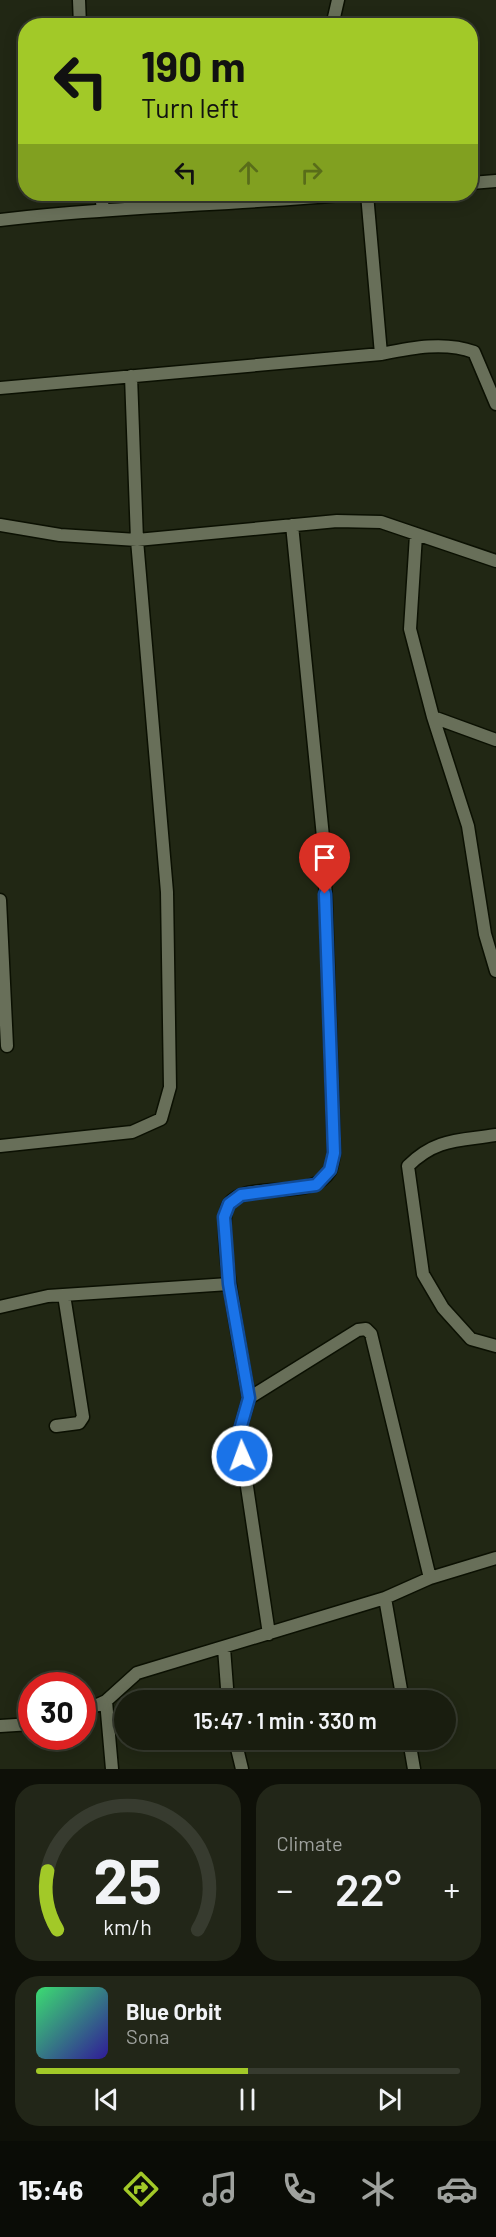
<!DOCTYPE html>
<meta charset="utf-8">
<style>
:root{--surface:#191d0f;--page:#222618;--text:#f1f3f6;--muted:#9fa29e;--line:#373b2f;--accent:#a2c928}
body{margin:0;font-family:Barlow,sans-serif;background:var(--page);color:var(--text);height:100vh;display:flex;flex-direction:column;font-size:22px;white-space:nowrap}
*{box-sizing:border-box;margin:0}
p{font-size:20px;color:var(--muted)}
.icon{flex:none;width:33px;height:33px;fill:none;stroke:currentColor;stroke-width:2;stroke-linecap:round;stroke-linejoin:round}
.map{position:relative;height:1769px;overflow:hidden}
.details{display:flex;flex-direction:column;gap:15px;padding:15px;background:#0e1008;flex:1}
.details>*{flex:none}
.top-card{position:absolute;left:18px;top:18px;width:460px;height:183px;border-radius:24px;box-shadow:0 3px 15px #0003,0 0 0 2px var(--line);background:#a2c928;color:#111;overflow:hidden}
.speed{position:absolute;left:18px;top:1672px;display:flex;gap:12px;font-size:30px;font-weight:700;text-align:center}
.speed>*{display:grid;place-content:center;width:78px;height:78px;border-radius:50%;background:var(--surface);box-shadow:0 3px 15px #0003,0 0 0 2px var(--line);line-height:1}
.speed .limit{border:9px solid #d22;background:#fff;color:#111}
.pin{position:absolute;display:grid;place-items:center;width:51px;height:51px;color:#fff;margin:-62px -26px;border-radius:50% 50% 50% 0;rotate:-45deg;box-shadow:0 0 6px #0007}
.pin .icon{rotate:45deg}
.me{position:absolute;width:66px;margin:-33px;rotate:358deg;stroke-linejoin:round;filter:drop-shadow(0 0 4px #0008)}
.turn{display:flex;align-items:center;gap:21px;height:126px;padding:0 24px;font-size:27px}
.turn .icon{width:78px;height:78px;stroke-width:2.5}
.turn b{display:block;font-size:42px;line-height:51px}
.lanes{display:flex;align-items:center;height:57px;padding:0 24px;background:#0003;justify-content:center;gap:30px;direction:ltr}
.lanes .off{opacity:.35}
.big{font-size:45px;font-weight:600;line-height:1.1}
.details .tile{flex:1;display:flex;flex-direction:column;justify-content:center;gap:9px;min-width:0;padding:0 21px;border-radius:24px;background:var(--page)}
.details .dial{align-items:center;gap:0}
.dial svg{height:156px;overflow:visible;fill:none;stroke:var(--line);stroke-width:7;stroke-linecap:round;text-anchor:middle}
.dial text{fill:var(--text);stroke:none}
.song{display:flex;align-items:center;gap:18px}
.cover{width:72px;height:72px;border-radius:9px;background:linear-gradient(135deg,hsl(140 70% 55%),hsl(250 70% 35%))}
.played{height:6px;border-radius:3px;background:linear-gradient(90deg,var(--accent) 50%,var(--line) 50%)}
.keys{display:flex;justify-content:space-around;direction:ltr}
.heat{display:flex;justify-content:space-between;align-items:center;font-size:33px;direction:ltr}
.details .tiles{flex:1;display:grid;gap:15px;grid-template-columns:1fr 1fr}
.tile:last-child{grid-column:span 2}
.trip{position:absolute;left:114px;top:1690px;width:342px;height:60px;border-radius:30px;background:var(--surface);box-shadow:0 3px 15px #0003,0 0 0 2px var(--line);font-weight:600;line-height:60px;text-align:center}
.dock{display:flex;height:96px;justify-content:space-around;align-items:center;background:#0a0c06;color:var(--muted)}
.dock .icon{width:42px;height:42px}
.dock .current{color:var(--accent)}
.dock b{font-size:27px;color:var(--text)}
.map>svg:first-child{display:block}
</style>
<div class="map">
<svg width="496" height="1769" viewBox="0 0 496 1769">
<rect width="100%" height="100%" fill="#212714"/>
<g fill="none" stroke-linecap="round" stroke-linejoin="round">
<g stroke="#0b1002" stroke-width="15">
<path id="street" d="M79 0 80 26
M277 26H298
M332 26 338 0
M471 183 496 181
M101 194 103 210
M0 220C117 206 235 205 352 194
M381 354C411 348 444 341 474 352L496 404
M0 388 381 354 367 194
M0 525 60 535 137 540 337 521 381 522 496 561
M292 525 324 847 334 1153C333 1159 332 1166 330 1171 311 1203 249 1178 229 1204 214 1223 244 1368 249 1398L358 1330 366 1329 371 1334 430 1578
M416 535 410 629 433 717 468 826 485 934 496 971
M433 717 496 740
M0 900 7 1046
M496 1135C459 1141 436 1138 408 1166L423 1274 443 1308 471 1339 496 1346
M0 1146 132 1132 161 1119 170 1087 167 892 137 540 131 376
M0 1307 48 1296 229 1284
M249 1398 239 1433 269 1634
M56 1426 79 1423 83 1417 64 1295
M385 1598 403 1701
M224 1648 228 1701
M106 1701 112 1769
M82 1712 106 1701 137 1673 385 1598 430 1578 496 1558
M0 1726 32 1724
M235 1740 242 1769
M409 1740 414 1769"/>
</g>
<use href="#street" stroke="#686f59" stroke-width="12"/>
</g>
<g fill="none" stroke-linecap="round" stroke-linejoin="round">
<g stroke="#114b97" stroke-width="15">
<path id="route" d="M242 1456 239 1433 249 1398 229 1284 224 1217 229 1204 241 1195 316 1185 330 1170 334 1153 325 894"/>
</g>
<use href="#route" stroke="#1a73e8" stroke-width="10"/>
</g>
</svg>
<div class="speed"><div class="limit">30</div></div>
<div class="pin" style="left:325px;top:894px;background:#d93025"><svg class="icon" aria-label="arrive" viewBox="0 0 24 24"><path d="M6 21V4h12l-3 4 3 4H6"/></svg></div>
<svg class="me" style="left:242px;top:1456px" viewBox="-20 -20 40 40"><circle r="17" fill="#1a73e8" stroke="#fff" stroke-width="3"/><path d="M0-11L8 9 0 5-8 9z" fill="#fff"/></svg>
<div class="trip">15:47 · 1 min · 330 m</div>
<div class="top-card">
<div class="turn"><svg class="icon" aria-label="left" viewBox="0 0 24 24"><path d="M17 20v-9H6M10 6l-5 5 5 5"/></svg><div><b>190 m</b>Turn left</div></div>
<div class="lanes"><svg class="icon" aria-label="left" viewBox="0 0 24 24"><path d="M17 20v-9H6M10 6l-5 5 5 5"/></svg><svg class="icon off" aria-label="ahead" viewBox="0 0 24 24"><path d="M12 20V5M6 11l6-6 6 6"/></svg><svg class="icon off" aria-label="right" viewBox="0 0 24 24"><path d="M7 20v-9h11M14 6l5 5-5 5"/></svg></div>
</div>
</div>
<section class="details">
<div class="tiles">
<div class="tile dial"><svg viewBox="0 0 100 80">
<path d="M14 69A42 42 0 1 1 86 69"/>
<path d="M14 69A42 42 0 0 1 9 39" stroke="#a2c928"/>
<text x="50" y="56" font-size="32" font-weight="700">25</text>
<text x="50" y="72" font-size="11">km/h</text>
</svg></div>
<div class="tile"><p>Climate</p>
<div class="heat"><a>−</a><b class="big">22°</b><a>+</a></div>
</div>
<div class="tile">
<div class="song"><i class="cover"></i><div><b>Blue Orbit</b><p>Sona</p></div></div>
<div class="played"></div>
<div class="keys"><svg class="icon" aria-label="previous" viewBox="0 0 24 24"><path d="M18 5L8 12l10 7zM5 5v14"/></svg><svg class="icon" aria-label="pause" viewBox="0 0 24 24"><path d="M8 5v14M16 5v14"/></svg><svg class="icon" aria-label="next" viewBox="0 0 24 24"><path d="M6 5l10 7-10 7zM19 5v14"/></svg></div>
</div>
</div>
</section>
<nav class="dock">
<b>15:46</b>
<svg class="icon current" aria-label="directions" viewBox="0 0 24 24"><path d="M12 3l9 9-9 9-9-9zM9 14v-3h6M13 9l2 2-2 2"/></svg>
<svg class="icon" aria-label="music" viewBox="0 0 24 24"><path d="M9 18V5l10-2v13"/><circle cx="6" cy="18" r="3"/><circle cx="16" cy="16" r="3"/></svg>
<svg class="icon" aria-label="phone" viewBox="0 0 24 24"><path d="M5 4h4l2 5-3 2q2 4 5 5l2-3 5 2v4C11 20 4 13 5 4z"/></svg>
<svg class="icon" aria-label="climate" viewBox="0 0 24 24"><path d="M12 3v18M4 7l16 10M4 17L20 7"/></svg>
<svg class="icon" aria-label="car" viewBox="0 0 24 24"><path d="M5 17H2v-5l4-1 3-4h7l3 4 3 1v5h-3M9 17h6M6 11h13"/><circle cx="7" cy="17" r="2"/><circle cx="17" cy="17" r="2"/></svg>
</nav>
